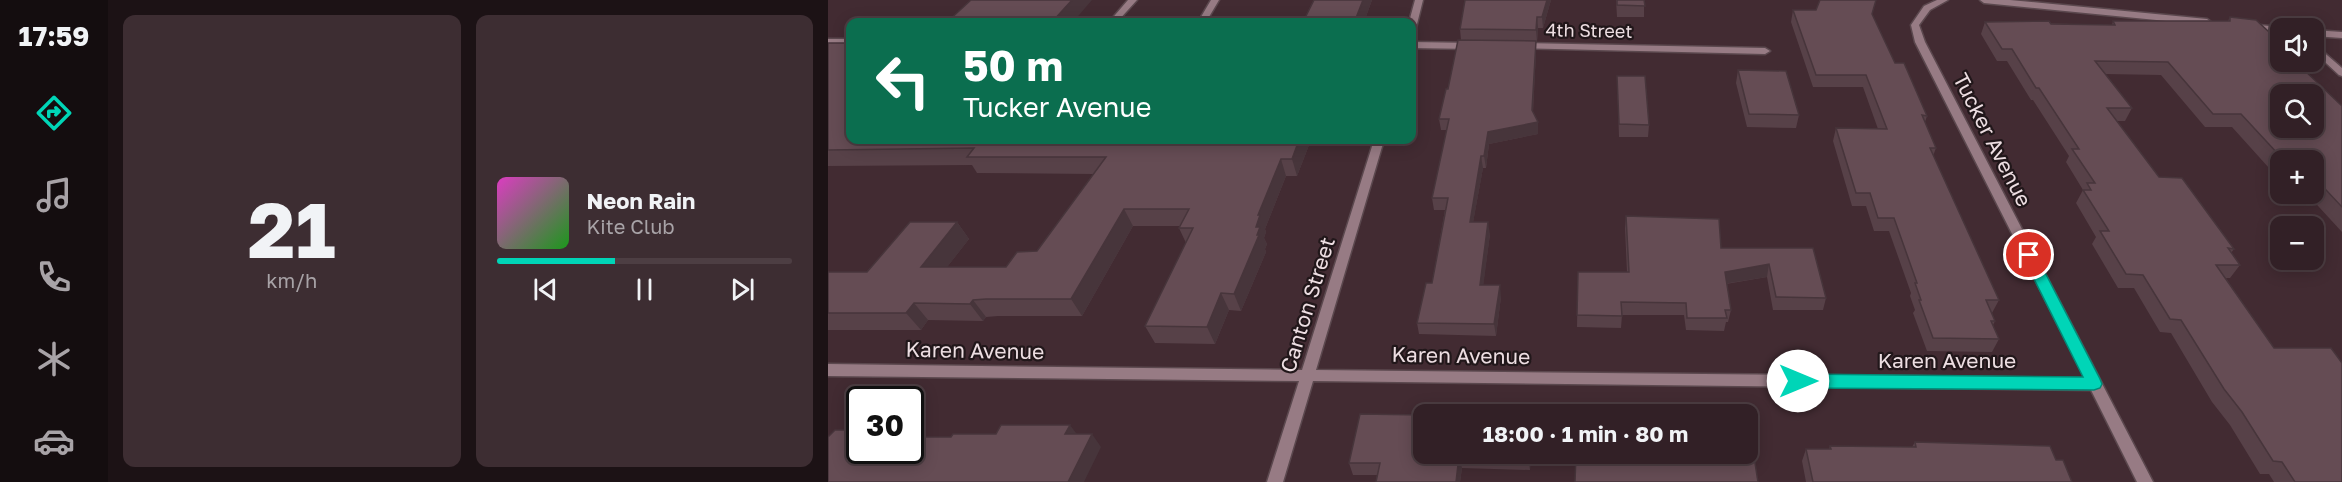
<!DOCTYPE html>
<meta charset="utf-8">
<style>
:root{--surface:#322026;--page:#3d2d32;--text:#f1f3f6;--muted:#a8a3a7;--line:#4d3e43;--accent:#00d5b7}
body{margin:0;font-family:"Golos Text",sans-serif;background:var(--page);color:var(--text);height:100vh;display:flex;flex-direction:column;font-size:22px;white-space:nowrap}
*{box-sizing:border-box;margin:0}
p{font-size:20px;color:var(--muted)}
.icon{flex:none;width:33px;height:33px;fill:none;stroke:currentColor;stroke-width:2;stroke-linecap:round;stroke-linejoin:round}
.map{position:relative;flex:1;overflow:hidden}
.side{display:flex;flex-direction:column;gap:15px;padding:15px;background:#1c1215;width:720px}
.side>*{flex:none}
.top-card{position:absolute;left:18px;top:18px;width:570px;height:126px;border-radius:12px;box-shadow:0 3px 15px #0003,0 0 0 2px var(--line);background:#0b6e4f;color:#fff;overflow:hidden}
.controls{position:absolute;left:1442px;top:18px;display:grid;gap:12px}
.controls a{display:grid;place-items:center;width:54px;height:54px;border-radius:12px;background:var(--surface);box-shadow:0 3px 15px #0003,0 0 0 2px var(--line);font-size:30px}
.speed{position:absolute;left:18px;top:386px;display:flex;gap:12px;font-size:30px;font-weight:700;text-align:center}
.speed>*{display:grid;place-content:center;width:78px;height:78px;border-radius:50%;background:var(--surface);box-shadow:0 3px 15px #0003,0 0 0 2px var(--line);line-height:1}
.speed .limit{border:3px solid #111;border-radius:9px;background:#fff;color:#111}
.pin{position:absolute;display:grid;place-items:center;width:51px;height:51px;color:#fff;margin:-26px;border:3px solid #fff;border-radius:50%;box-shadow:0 2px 6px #0007}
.me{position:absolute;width:66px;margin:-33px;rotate:90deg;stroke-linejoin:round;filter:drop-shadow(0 0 4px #0008)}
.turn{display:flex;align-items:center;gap:21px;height:126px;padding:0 18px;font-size:27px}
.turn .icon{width:78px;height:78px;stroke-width:2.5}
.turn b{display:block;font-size:42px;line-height:51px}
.side .card{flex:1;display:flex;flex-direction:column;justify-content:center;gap:9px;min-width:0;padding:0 21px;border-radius:12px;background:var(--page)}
.side .dial{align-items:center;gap:0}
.dial b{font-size:78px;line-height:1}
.song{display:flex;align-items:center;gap:18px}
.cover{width:72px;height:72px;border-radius:9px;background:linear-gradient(135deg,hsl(310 70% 55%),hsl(120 70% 35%))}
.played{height:6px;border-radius:3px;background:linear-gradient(90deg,var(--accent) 40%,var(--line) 40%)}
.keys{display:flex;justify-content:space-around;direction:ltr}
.side .tiles{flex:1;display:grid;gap:15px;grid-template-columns:repeat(2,1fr)}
.trip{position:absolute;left:585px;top:404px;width:345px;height:60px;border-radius:12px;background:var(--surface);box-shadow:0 3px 15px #0003,0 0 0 2px var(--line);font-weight:700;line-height:60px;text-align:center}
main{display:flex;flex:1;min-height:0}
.tabs{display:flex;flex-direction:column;width:108px;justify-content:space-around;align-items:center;background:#140d0f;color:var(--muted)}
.tabs .icon{width:42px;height:42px}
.tabs .on{color:var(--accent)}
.tabs b{font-size:27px;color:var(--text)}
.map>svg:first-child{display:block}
</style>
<main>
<nav class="tabs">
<b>17:59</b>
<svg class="icon on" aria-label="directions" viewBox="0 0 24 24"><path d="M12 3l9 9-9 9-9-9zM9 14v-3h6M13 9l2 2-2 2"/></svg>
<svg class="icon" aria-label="music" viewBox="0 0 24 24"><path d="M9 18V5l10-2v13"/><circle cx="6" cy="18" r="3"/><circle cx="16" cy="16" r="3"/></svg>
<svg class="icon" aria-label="phone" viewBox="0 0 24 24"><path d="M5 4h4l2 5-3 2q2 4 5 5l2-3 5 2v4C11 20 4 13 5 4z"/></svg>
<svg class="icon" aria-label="climate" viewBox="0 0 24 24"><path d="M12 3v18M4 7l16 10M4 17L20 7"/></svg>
<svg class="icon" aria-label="car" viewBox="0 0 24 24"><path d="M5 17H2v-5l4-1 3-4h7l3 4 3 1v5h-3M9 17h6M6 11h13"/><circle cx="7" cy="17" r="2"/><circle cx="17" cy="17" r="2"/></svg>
</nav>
<section class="side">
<div class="tiles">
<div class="card dial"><b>21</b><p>km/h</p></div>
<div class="card">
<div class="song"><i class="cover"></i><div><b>Neon Rain</b><p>Kite Club</p></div></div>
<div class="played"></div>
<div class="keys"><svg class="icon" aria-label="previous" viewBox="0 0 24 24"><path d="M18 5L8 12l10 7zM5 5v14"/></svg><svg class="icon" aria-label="pause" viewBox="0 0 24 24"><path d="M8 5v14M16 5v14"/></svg><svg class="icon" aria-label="next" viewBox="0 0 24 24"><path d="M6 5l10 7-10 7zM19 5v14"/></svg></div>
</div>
</div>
</section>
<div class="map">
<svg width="1514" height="482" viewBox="0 0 1514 482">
<rect width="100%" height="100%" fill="#422b32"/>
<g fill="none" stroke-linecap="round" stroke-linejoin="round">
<g stroke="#5b484e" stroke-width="3">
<path id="lane" d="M300 0H309L289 22H281Z
M383 0H391L378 22H370Z
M0 39H22V45H0Z"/>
</g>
<g stroke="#5b484e" stroke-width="3">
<path id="street" d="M587 0H595L588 28 584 31V22H581Z
M1109 0H1120L1102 10 1091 25 1097 42 1325 482H1309L1263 390 485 381 455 482H439L471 381 0 376V364L474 370 546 140H556L488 370 1257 378 1087 42 1083 25 1096 6Z
M1152 0H1182L1379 19 1383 22 1379 25 1156 3Z
M1420 24 1452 27 1455 28H1452V33L1417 29V25Z
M1485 30 1514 32V38L1485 36Z
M584 42 645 43 650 46 645 49 584 48Z
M693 43 937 48 942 51 937 54 690 48V44Z
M1485 43 1514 68V76L1511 75 1485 51Z"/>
</g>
<use href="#lane" fill="#977b84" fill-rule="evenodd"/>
<use href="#street" fill="#977b84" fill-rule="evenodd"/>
</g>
<path fill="#574148" d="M486 0H544L536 22H475Z
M723 0 715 28H710L709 42H708V52L705 112 710 122V134L661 144 658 168H655L645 222 662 234 655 285 673 297 668 336 591 334 589 323 604 283 617 210H606L604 198 619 130H613L611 119 633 40 632 29Z
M788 0H816V17H789Z
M965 10 1044 15 1067 63 1099 116 1097 122 1108 148 1105 156 1171 300 1164 313 1167 321 1165 325 1171 339 1164 352 1099 351 1085 313 1087 310 1082 296 1083 293 1061 231H1046L1038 206H1024L1005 141 1008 128 1050 129 1035 87H985L963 22Z
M1402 17 1480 67 1477 71 1514 106V232L1479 194H1485V160H1452V168H1441L1404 127H1377L1333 75 1277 74 1304 108 1297 121H1289L1331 177 1406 249 1403 253 1412 265 1402 278H1398L1514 482H1446L1441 474H1432L1402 425 1384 402 1343 333 1332 332 1306 288H1290L1264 244 1268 237 1248 203 1255 190 1238 162 1241 156 1205 100H1203L1179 61H1169L1153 34 1157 22 1284 25 1285 21H1400Z
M0 43 22 140H483L469 176H458L437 229 438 232 436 238 439 244 437 249 438 252 413 311 401 310 387 344 327 343 317 326 358 243 351 228 352 226H305L254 316H170L158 317 155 321 100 320 93 330H0V272H39L129 222 141 239 119 267H178L209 251 266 174 149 173 144 165 0 166Z
M910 70 971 115 968 128 919 127 908 83Z
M789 76 821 125 820 137H791Z
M798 216 893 248H985L998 298 995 310H945L939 277 898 284 903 310 900 322H898L896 331 858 330 856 315H794L793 328 749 327 750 272H799L797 228Z
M596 415 703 453 702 470 634 468 632 482H548L549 475H525L521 463Z
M1087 442 1228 460 1244 482H978L974 461 978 449H1001L1002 446 1084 447Z"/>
<path fill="#47353b" d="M244 0H264L245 22H224Z
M535 0H544L536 22H529L528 18Z
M719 0H723L715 28 714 17Z
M709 17 710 28 709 42 708 30Z
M708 41V52L704 122V110Z
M710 122V134L661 144 658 168 656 156 660 132Z
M471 140H483L469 176 464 159Z
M653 156 655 168 643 234 642 222Z
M453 159 458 176 437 229 438 232 436 238 439 244 437 249 438 252 413 311 406 294 428 227 430 215Z
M296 209 305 226 254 316 243 299Z
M129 222 141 239 106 284 93 267Z
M660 222 662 234 654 296 652 285Z
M941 264 939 277 895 284 897 272Z
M672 285 673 297 668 336 666 324Z
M393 293 401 310 387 344 379 327Z
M145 300 158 317 155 321 142 304Z
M86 303 100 320 93 330 78 313Z
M242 425 251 437 237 434Z
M264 434 273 447 256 482H240Z
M701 453H703L702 470 700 458Z
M631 456 634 468 632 482H628Z"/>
<path fill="#654c54" stroke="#47353b" stroke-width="1.5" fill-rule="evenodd" d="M143 0H244L224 22H119Z
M486 0H535L528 18H522L521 22H475Z
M637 0H719L714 17H709L708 30 632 29Z
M789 0H816L817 6 789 5Z
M992 0H1048L1044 14 1067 63H1076L1099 116 1094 115 1108 148H1102L1171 300H1158L1167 321H1163L1171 339 1105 338 1091 300H1093L1087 283H1089L1066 218H1050L1042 193H1028L1008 128 1059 129 1038 75H988L965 10H988Z
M1402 17 1428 20 1452 42V62H1473L1480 67H1473L1514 106V207L1485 176V160H1471L1466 155H1451L1413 114H1385L1340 62 1267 61 1304 108H1279L1331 177 1354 178 1406 249 1400 248 1412 265H1388L1446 348H1503L1514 363V482H1467L1454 462 1445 461 1414 412 1396 389 1353 320 1342 319 1315 275 1298 274 1272 231H1281L1255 190H1263L1259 183H1267L1244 149H1251L1211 88H1208L1184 49H1174L1157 22 1221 21 1223 24 1287 25 1285 21H1402ZM1452 94H1485V128H1452Z
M630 40 708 41 704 110 710 122 660 132 656 156H653L642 222H660L652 285H672L666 324 589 323 598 283H604L620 198H604L621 119H611L618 89H620Z
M0 43H22V140H471L464 159H453L430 215H432L428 227H432L429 235H431L406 294 393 293 379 327 317 326 365 228H351L361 209H296L243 299H158L145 300 142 304 86 303 78 313H0V272H39L82 222H129L93 267H178L189 252 209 251 278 157H139L146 148 0 150Z
M910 70 958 71 971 115 921 114Z
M789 76H817L821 125 791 124Z
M798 216 891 219 893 248H985L998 298 948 297 941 264 897 272 903 310H897L899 318H859L858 303 793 302 794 316 749 315 750 272H801Z
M621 405H705L704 414H619Z
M532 414 596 415V453H701L700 458 631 456 628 482H548L552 463H521Z
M173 425H242L237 434H264L240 482H0V437L7 430H32V450H82V437H123L125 434H168Z
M920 431H922L930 482H747L748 453H920Z
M1087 442 1222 446 1228 460H1235L1244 482H985L978 449H1003L1002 446 1088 447Z"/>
<path fill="#00d5b7" stroke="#008a77" stroke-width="1.5" d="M1201 251 1208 255 1272 379 1274 384 1272 388 1266 390 970 388 965 386 962 381 965 376 970 374 1255 377 1194 255Z"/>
<g text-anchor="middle" stroke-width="4.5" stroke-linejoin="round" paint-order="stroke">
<g font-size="18" fill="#eddee2" stroke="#21171a">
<text transform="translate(761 31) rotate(1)" y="6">4th Street</text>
</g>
<g font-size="21" fill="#eddee2" stroke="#21171a">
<text transform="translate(1164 140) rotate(63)" y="7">Tucker Avenue</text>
<text transform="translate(480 305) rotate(-73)" y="7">Canton Street</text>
<text transform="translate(147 351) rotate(1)" y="7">Karen Avenue</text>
<text transform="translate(633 356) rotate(1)" y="7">Karen Avenue</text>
<text x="1119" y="368">Karen Avenue</text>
</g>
</g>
</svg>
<div class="controls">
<a><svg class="icon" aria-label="sound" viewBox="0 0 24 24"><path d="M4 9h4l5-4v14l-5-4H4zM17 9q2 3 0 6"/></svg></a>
<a><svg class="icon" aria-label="search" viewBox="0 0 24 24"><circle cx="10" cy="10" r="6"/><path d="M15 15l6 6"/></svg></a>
<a>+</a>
<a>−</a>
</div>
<div class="speed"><div class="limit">30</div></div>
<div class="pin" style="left:1201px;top:255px;background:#d93025"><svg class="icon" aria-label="arrive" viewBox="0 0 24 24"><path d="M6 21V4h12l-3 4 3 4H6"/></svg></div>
<svg class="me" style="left:970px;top:381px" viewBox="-20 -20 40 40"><circle r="19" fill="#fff"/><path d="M0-13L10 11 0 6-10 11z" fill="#00d5b7"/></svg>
<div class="trip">18:00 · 1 min · 80 m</div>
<div class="top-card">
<div class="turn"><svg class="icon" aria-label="left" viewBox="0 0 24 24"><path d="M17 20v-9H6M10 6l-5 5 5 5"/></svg><div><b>50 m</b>Tucker Avenue</div></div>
</div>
</div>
</main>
